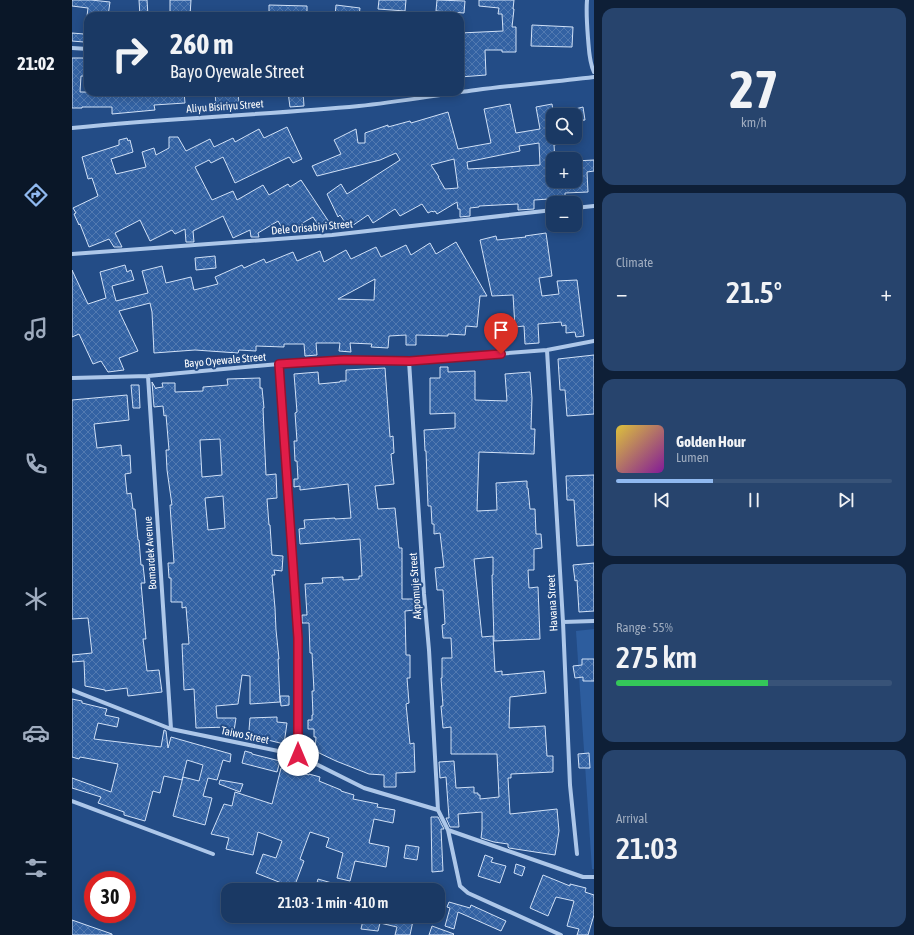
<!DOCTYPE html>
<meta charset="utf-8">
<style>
:root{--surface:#1a3964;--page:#27446d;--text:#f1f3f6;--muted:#9facbf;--line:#385378;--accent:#90b9f0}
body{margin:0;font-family:"Asap Condensed",sans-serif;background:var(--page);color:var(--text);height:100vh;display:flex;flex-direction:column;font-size:15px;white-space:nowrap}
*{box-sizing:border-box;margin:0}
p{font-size:13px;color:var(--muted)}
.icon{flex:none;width:22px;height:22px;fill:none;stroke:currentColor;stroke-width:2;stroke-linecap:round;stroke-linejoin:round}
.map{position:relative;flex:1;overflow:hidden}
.side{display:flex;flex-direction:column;gap:8px;padding:8px;background:#0e1f37;width:320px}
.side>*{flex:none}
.hud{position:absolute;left:12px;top:12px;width:380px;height:84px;border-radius:12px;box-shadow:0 2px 10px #0003,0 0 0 1px var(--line);background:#1a3964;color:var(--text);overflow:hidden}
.buttons{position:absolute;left:474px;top:108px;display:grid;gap:8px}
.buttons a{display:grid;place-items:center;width:36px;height:36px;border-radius:8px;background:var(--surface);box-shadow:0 2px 10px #0003,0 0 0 1px var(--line);font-size:20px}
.speed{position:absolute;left:12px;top:871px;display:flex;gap:8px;font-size:20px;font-weight:700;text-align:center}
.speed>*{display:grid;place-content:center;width:52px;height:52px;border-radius:50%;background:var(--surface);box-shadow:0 2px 10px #0003,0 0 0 1px var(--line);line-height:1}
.speed .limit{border:6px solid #d22;background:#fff;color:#111}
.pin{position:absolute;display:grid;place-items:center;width:34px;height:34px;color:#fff;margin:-41px -17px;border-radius:50% 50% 50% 0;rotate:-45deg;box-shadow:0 0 4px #0007}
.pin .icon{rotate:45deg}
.me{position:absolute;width:44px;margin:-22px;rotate:0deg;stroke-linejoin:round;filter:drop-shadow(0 0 3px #0008)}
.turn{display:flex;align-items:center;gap:14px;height:84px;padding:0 20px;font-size:18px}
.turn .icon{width:52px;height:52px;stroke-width:2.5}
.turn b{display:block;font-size:28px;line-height:34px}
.big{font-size:30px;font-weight:600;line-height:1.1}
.side .widget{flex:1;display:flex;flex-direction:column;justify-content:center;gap:6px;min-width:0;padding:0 14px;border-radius:12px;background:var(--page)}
.side .dial{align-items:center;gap:0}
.dial b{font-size:52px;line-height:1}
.song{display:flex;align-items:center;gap:12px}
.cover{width:48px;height:48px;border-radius:6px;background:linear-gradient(135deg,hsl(50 70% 55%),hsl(290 70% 35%))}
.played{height:4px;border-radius:2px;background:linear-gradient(90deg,var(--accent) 35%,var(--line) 35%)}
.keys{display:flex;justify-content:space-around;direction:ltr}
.heat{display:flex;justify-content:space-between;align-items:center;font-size:22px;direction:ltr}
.charge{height:6px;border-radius:3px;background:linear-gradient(90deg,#34c759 55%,var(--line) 0)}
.trip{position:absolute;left:149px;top:883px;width:224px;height:40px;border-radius:12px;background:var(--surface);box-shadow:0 2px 10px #0003,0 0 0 1px var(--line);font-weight:600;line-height:40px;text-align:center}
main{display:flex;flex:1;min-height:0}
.dock{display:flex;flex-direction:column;width:72px;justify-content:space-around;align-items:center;background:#0a1728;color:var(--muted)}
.dock .icon{width:28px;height:28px}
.dock .on{color:var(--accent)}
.dock b{font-size:18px;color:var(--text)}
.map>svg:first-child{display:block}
</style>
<main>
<nav class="dock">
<b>21:02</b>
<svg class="icon on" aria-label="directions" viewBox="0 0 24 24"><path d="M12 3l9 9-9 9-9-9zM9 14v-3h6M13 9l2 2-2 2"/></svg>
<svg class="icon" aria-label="music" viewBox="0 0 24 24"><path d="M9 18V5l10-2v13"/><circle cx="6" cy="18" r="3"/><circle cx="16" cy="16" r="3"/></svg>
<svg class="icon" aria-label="phone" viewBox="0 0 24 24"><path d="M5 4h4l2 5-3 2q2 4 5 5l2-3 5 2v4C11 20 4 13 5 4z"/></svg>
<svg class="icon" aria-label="climate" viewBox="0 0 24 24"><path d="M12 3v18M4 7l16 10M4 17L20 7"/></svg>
<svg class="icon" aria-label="car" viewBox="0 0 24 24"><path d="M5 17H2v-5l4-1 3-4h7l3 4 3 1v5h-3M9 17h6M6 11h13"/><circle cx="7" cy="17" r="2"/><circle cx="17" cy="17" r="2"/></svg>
<svg class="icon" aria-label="filters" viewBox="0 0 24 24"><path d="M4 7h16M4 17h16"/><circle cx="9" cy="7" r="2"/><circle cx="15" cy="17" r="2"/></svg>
</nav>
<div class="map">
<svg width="522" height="935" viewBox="0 0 522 935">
<defs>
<pattern id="building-cross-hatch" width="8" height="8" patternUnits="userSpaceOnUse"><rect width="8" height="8" fill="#3362a3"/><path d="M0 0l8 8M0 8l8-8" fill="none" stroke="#527ab1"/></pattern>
</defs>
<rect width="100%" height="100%" fill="#234c86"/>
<path fill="#2d5d9e" d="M522 629V869H520L504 631Z"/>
<path fill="url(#building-cross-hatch)" stroke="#d1e1f7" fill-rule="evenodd" d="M0 0H19L38 2 36 16H15L16 8 0 6Z
M67 0H75L76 16H68Z
M98 0H119L118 16H98Z
M307 0H334L333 11 306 9Z
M365 0 393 1 392 13 364 11Z
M407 0H442L441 9H442L440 27H444V52H430V50H413L414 75 388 77V33L431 31 430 14H426L427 8 407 6Z
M197 5 235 6V16H198V14H197Z
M264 5 288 8 287 16H263Z
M460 25 501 27 500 47 459 46Z
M0 33 12 34V42L0 41Z
M0 58H16V76H9L8 92H112L113 103 82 105 83 110 40 114V107H10V108H0Z
M143 92H166L167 104 144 106Z
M216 92H231L232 106 218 107Z
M438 104 444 133 468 129 464 107 480 104 481 111V137H485L487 144 482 145 483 159H481V181H503V161L522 160V171L515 172 516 192 493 193V198L462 200V209L446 210V204L407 206V207L398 208V216L388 217V209H386L385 202 365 214 363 211 361 212 360 211 356 213 350 204 328 216 323 209 301 223 296 215 277 228 268 215 266 217 255 194 269 184 275 194 328 160 324 153 308 160 245 176 240 166 269 154 262 140 284 129 286 143H293V133L316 125V127L338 121 339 123 376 112 386 149 419 143 412 109ZM467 143 468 165 396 169 395 162 448 151 447 146ZM382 159 386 188 373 189 366 177H367L359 165Z
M511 107 513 120 503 121V109Z
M215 127 230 159 221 163 217 157 163 183 151 157 139 163 137 160 123 167 140 200 161 191 165 200 191 185 197 195 216 184 218 187 229 180 257 222 248 228 241 217 213 233 206 221 186 233 187 237H179L178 230 161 238 151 216 121 231 122 242H114L113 229 103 234 100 230 78 241 68 220 43 233 50 247H42L37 239 17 247 8 224 7 225 2 214 4 213 1 208 26 196 20 178 16 179 10 157 47 145V140L55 138 56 141 58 140 61 152 39 159 44 174 74 167 70 152 82 148 84 155 97 148V137H106L114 151 138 139 142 147 161 138 163 142 187 129 192 138Z
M474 233 480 276 467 278 470 296 487 294 485 281 505 280 512 336 504 337 503 332 494 333V325L490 326 489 322 466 324 467 343 453 344 452 326 443 327 441 295 420 296 408 240 424 236 425 240 454 237 453 236Z
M384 242 415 296H408L405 327 394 326 393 335 376 334V336L344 335V345H334V335L317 336 316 348 299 347 300 344 278 343 279 352 267 351 268 343H244L245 355 233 356 232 344H212V347L184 346V351L167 350 166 353 123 350 82 353 80 312 78 303 47 311 66 351 47 358 52 370 36 372 29 361 21 364 7 334 0 337V270L16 304 34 298 28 272 53 265 55 272 59 270 62 280 40 286 44 301 76 293 70 271 90 266 94 283 119 277 122 290 146 284 143 277 170 265 172 268 192 259 194 263 221 252 225 261 248 251 252 262 274 250 279 259 304 247 309 257 334 245 339 255 358 243 364 254ZM303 279 302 300 266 299Z
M143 256 144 268 124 270 123 258Z
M522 355V414L495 416 493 390H488L486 359Z
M368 367H376V372L403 371V400L435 401 433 374 458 372 460 398 459 429H463L462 454 407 452 405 511 425 510 424 483 455 481V488H456L458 509H463L464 534H469L470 548 462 549V570H456L457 588 466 587 468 639 422 641 420 575H421V557L402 559 410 637 421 636 423 672 430 671V675L472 671 474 693 438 697 437 728 473 726 475 756H481V772L439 774V778H436L438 814 485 809 487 831 483 855 437 848 436 847V844L422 842 409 838 410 830V812L386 814 387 827H378L374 818H377L374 777 368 778 367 762 382 761 384 788 402 787V793H406V795H408V799L427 797 425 754H379V727L371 728 369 706H371L369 678H370V658H380L379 638H371L370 625 373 624 371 590H365L363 568 372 567 368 533 362 534V524H360L359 506H356L354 451H353L352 430 383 428V413L358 414V378H368Z
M313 368 318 437 321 436 322 453 319 454 322 484 303 486 306 509 323 508 327 548H330V599H342L343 610 333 611 334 655H338V678H335L337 703 334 704 338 744 342 743 343 772 324 773V787H312V775L297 774 264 761 243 751 244 737H242V729H236V720H240V715H241L240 691H242L240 653H238L237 623H230V615H235L233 584 251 583 250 578 271 577V580L287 579V576H290L288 539 228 544 227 529 233 528 232 520 263 518V519L279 518 276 484 228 490V486L222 487V479H226L225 461H223L222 441H225L223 413 225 412 222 374 246 372 247 384 268 382V381H274V370Z
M188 378V388H190L192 408H191L192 432 194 475 204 474 205 498 195 499 197 525H198L200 555 211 556 210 571 202 570 203 575H200L203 608 204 630 207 659H206L208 702 178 704V676L170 675 166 704 144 706 145 718H164L162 731 154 730 155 727 124 728 122 689 112 690 110 644H117L114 607 110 608V602H99V578H97L96 563H102L98 505H100L95 470 94 450H97L94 415 92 416 91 406 82 407 80 382 84 389V388L91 387 90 383H103V392L131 391V387L156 385 155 379ZM148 439 150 475 130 477 128 440ZM151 496 153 528 136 530 133 498Z
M59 385H67L68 408H61Z
M55 395 57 420 22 424 25 448 49 445 50 456 58 455 59 473 53 474 55 494 59 493 61 509H63L66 540H67L69 565H71L73 583H69L74 639H71L75 671 87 670 90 692 56 696 55 688 33 691V690L13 686 12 661 0 662V655L20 653 16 618 0 619V400Z
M522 475V545L505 546 502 500H495L494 476Z
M522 563V611L507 612 505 580 503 581 501 565Z
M510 659H522V681H511V677L503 678 501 666 510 665Z
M208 696H217V705L209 706Z
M0 699 10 701V703L35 709 33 715 47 718 45 727 26 723 22 739 89 747 92 730 94 731 96 748 99 737 159 754 158 762 151 760 145 780 136 778 131 796 140 798 133 825 101 816 111 777 127 781 131 765 115 760 110 780 92 776 88 793 81 791 73 821 52 815V812L26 803 29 797 0 788V778L39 792 46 764 8 757 7 759 0 757Z
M205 717V722L215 723 212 744 176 735 177 730 178 718Z
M173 751 180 753V754L208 761 205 772 170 763Z
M517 753 518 768H507L506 754Z
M209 768 237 775V774L248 777 247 781 269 790V791L282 795 281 799 306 804 305 807 323 810 321 823 302 819 297 843 317 847 314 867 283 861 278 881 265 878 271 853 254 847 257 838 238 832 228 859 232 861 221 890 211 886 212 884 184 873 191 854 204 858 210 841 186 832 181 855 154 849 157 838 139 834 152 804 160 806 163 792 200 804Z
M148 780 171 784 168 792 147 784Z
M359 817H366L372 829H369L371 871 360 872Z
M334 845 347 847 345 860 332 858Z
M413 855 421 858 419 862 434 866 428 883 406 876Z
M444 864 453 867 450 876 442 873Z
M471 875 498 886V884L514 888 513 892 522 895V915L516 935H505L507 929 495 926 502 901 484 897 476 916 458 908Z
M246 879 277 888 276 890H243Z
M377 902 398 908 399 905 434 921 429 931 386 912 382 929 373 926 378 908 375 907Z
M292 916H342L338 935H323L325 927 308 923 306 931 289 929Z
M0 920 40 934V935H0Z
M360 926 382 934 381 935H357Z"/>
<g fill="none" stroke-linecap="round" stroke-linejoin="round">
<path stroke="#adc7e9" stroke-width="4" d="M515 0C514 13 515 25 516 38 517 49 517 62 522 72
M0 48 16 49
M0 128C96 118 192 115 287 106 326 102 365 95 404 90 443 85 483 82 522 77
M503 208 522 206
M0 254 260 235 481 210
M475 350 491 622 498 785 505 854
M337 361 352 594 357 650 366 810
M207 364 226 638V755
M76 376 99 729
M0 378 76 376 207 364 272 360 337 361 475 350 522 341
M491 622 522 621
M0 690 99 729 226 755 292 788 366 810 376 830 388 886 396 893 489 935
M0 801 141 854
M376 830 511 877H522"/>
</g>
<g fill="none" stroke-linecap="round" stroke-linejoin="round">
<g stroke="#92132f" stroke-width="10">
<path id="route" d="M226 755V638L207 364 272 360 338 361 429 354"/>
</g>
<use href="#route" stroke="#e11d48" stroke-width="7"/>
</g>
<g text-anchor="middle" stroke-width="4" stroke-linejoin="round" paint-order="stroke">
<g font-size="11" fill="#fff" stroke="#234c86">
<text transform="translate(153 106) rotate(-4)" y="4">Aliyu Bisiriyu Street</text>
<text transform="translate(240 227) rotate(-5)" y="4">Dele Orisabiyi Street</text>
<text transform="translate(153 360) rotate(-5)" y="4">Bayo Oyewale Street</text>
<text transform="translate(78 553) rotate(-94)" y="4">Bomardek Avenue</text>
<text transform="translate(343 586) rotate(-94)" y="4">Akpomuje Street</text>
<text transform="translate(480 603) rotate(-93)" y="4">Havana Street</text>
<text transform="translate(173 735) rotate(12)" y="4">Taiwo Street</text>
</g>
</g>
</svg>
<div class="buttons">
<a><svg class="icon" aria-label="search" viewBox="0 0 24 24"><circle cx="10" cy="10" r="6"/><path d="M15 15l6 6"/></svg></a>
<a>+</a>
<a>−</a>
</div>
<div class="speed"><div class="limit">30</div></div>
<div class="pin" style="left:429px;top:354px;background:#d93025"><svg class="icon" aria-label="arrive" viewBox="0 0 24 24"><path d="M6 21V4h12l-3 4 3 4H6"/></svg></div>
<svg class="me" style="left:226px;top:755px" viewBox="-20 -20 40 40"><circle r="19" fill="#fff"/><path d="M0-13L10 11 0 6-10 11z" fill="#e11d48"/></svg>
<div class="trip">21:03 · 1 min · 410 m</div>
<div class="hud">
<div class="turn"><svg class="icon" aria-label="right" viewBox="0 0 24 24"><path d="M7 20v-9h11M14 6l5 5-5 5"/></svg><div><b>260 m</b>Bayo Oyewale Street</div></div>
</div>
</div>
<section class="side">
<div class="widget dial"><b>27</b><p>km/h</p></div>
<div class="widget"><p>Climate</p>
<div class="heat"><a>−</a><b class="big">21.5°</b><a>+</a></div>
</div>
<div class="widget">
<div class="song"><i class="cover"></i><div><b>Golden Hour</b><p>Lumen</p></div></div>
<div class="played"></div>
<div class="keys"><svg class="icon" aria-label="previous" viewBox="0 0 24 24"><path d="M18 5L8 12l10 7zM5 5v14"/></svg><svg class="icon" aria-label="pause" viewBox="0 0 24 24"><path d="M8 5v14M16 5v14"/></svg><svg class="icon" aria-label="next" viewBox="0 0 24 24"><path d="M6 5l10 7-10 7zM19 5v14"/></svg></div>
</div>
<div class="widget"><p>Range · 55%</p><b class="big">275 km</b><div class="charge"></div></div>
<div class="widget"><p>Arrival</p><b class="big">21:03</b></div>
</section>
</main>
